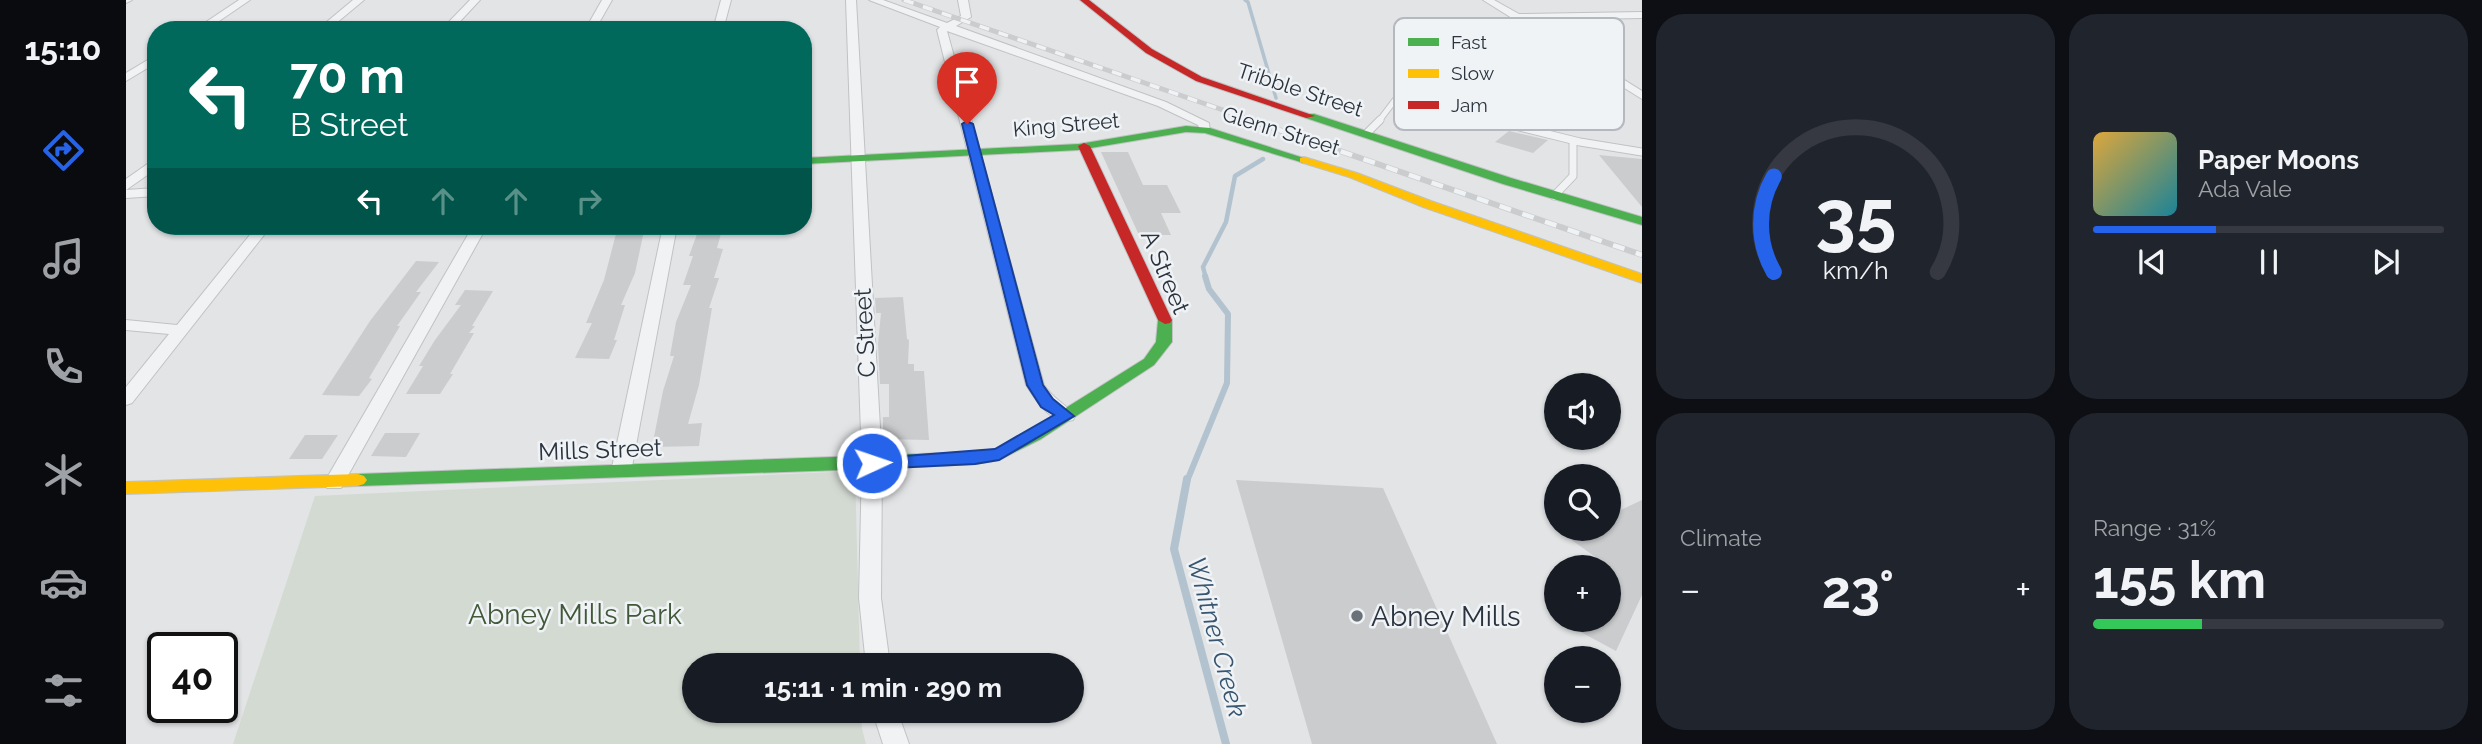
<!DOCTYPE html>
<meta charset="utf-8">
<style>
:root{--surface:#171b24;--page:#20242c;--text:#f1f3f6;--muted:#9ea1a6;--line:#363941;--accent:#2563eb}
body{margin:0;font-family:Raleway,sans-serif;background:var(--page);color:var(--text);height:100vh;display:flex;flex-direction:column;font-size:26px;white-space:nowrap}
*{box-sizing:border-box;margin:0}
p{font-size:23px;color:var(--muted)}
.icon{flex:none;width:38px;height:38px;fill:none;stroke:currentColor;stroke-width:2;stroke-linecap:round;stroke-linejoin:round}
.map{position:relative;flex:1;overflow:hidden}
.sheet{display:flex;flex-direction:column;gap:14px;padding:14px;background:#0d0f14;width:840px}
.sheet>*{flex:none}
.top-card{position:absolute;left:21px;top:21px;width:665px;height:214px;border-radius:28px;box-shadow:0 2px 5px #0004;background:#00695c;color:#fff;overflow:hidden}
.tools{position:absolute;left:1418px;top:373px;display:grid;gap:14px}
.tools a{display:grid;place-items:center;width:77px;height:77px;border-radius:50%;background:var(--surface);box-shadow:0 2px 5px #0004;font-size:35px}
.speed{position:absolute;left:21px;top:632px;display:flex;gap:14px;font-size:35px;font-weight:700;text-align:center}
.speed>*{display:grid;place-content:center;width:91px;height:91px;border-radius:50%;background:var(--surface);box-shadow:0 2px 5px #0004;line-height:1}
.speed .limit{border:4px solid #111;border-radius:10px;background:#fff;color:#111}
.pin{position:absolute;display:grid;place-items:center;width:60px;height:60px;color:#fff;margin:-72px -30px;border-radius:50% 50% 50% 0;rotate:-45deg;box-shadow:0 0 7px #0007}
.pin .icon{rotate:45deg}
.me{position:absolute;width:77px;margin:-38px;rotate:87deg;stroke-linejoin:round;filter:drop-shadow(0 0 5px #0008)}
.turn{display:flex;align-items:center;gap:24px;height:147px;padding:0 28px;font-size:32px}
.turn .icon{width:91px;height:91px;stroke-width:2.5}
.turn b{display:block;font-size:49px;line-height:60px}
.lanes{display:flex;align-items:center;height:66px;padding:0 28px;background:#0003;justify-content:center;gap:35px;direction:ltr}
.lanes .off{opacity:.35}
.big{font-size:52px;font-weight:700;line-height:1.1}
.sheet .tile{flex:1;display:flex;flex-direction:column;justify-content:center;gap:10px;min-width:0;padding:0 24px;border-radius:28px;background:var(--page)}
.sheet .dial{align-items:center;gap:0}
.dial svg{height:182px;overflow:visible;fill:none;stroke:var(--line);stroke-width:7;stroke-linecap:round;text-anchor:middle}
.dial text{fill:var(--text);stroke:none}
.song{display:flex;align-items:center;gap:21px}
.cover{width:84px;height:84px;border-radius:10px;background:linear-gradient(135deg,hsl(40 70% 55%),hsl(190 70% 35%))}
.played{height:7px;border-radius:4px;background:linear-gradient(90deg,var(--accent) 35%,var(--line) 35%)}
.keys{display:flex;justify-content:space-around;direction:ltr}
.heat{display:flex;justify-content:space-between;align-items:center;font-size:38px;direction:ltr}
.charge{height:10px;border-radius:5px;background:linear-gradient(90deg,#34c759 31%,var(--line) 0)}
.sheet .tiles{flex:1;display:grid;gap:14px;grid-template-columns:repeat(2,1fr)}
.trip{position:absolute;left:556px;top:653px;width:402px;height:70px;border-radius:35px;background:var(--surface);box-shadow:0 2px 5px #0004;font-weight:700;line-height:70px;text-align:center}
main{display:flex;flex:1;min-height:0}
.tabs{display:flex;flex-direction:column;width:126px;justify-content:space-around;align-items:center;background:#090b0e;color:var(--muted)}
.tabs .icon{width:49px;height:49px}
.tabs .current{color:var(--accent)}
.tabs b{font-size:32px;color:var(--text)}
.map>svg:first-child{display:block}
</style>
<main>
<nav class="tabs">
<b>15:10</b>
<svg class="icon current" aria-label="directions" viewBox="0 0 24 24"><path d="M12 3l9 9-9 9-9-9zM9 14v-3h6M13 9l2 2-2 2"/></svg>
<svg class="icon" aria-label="music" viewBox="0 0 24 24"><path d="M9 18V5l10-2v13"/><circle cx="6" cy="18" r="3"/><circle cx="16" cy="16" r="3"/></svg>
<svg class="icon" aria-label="phone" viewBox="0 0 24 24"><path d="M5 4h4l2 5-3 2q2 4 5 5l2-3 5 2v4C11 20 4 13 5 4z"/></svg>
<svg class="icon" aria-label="climate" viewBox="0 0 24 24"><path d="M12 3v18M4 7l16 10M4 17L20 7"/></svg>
<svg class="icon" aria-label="car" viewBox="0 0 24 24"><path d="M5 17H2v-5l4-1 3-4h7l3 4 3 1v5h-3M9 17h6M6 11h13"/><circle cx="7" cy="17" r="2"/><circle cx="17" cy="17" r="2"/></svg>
<svg class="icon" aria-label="filters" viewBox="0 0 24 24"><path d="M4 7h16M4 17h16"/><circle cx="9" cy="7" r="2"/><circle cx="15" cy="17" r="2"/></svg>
</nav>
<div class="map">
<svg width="1516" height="744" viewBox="0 0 1516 744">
<rect width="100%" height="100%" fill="#e2e4e6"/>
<path fill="#d3dad2" d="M729 471 734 665H569V710L735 711 736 729 740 744H107L189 496Z"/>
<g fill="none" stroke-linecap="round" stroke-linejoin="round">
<path stroke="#b2c3cf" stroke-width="3.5" d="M1119 0 1122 2 1150 98"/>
<path stroke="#b2c3cf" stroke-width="4.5" d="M1080 278 1077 267 1100 222 1109 176 1137 159"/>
<path stroke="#b2c3cf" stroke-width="6" d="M1061 481 1101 383 1102 314 1083 289 1079 276"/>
<path stroke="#b2c3cf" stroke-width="8" d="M1061 479 1048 549 1100 744"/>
</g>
<path fill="#caccce" d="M1383 131 1422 140 1407 153 1369 142Z
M975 152H1002L1017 185H1041L1055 213H1035L1045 235H1013Z
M1473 155 1516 159V207Z
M492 226H519L509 273 495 305H499L488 340H491L483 359 449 358 466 323H460L478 280Z
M574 226H597L591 248 597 249 588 278H593L583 308H586L573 385 562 424 576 423 573 446 526 447 537 391 548 356H544L550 322 565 285H557L567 256H563Z
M290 261 313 262 290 292H295L271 326H274L243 378 246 379 233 396 196 395 244 321Z
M339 290 367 291 346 326H349L343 333H348L324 374H327L314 394H280L297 366H293L309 340 335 305H329Z
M777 297 781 339 783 340 782 364H788V371H798L803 440 757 439V417H763V384H754L752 344 755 313H750L749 298Z
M259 433H294L280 457 245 456Z
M179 435H212L196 459H163Z
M1110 480 1257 488 1371 744H1186Z
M1516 500V595L1490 651 1451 630 1456 620H1482V566L1440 536 1455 528H1482V516Z"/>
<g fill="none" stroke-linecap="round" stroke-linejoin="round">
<g stroke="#c0c2c4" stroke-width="7">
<path id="lane-far1" d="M1253 121 1272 96 1371 121"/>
</g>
<g stroke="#c0c2c4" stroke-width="9">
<path id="lane" d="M1365 120 1454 142 1516 152
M1240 134 1254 120
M1428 196 1447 176V142"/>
</g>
<g stroke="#c0c2c4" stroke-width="2">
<path id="street" d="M0 0H6L0 3Z
M113 0H124L80 30H68Z
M227 0H238L202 30H191Z
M344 0H354L326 30H315Z
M476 0H486L469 30H459Z
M595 0H605L597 30H587Z
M720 0H730L756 463 755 598 764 665H740L733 598 736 463Z
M743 0H757L821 23 835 16 832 0H842L845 17 830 26 1040 102 1083 123 1084 133H1076L1072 125 1032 106 821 31 918 385C927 399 940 404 949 416L947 420C925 426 910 400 900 385L811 30 814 27Z
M1357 0H1368L1393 14 1516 12V18L1402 20 1516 91V99Z
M30 55V63L0 81V73Z
M30 158V169L0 190 30 188V196L0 198V179Z
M131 226H145L6 403 0 405V387L43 334 0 330V320L51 325Z
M347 226H361L215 488H201L198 483Z
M537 226H551L505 472 502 477H488L485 472Z
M746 710H771L783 744H757Z"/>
</g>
<g stroke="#c0c2c4" stroke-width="2">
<path id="fast" d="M1180 114H1188L1385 178 1516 217V225L1377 184 1180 118Z
M1060 126 1084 128 1184 160 1178 163 1079 133 1060 132 953 150 677 164V158L953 144Z
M1039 316 1046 320V342L1028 365 915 439 873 460 849 464 746 469 232 486 226 484 223 480 226 476 232 474 849 452 869 449 903 431 1018 359 1030 342 1032 320Z"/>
</g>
<g stroke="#c0c2c4" stroke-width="2">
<path id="slow" d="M1178 157 1231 173 1305 201 1516 274V283L1297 207 1223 177 1174 162V158Z
M232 474 238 476 241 480 238 484 232 486 0 494V482Z"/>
</g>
<g stroke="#c0c2c4" stroke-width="2">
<path id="jam" d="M954 0H963L1026 49 1076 77 1189 116 1180 118 1070 81 1020 53Z
M958 143 964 146 1046 320 1044 323 1039 324 1032 320 952 146Z"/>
</g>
<use href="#lane-far1" stroke="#f1f2f4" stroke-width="5"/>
<use href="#lane" stroke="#f1f2f4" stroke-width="7"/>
<use href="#street" fill="#f1f2f4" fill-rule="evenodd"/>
<use href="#fast" fill="#4caf50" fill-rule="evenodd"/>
<use href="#slow" fill="#ffc107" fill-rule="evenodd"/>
<use href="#jam" fill="#c62828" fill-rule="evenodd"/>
<g stroke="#cbccce" stroke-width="5">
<path id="rail-far1" d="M778 0 1129 121"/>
</g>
<g stroke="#cbccce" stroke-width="6">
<path id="rail" d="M1124 120 1516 255"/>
</g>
<use href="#rail-far1" stroke="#f0f3f6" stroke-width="3.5" stroke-dasharray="10" stroke-linecap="butt"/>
<use href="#rail" stroke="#f0f3f6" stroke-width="4.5" stroke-dasharray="12" stroke-linecap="butt"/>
</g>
<path fill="#2563eb" stroke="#184099" stroke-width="2" d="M841 121 847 124 917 385 927 399 948 416 873 460 849 464 746 469 737 463 740 459 869 449 928 415 915 407 901 385 836 124Z"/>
<circle fill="#6a7179" stroke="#f0f3f6" stroke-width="2.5" cx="1231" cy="616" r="7"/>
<g text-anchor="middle" stroke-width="5" stroke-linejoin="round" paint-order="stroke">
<g font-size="21" fill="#2a333e" stroke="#f0f3f6">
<text transform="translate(1174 90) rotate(18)" y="7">Tribble Street</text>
<text transform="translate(940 125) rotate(-5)" y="7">King Street</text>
<text transform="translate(1155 131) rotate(17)" y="7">Glenn Street</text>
</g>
<g font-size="24" fill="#2a333e" stroke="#f0f3f6">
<text transform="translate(1039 272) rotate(67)" y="8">A Street</text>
<text transform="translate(739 333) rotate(-93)" y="8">C Street</text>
<text transform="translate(474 450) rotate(-2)" y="8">Mills Street</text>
</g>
<g font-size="26" font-style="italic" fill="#38556f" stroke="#f0f3f6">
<text transform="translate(1091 637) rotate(75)" y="9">Whitner Creek</text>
</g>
<g font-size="28" fill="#425939" stroke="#f0f3f6">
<text x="449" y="624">Abney Mills Park</text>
</g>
<g font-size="28" fill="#2a333e" stroke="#f0f3f6" text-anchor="start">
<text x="1245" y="626">Abney Mills</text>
</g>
</g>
<rect x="1268" y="18" width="230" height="112" rx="10" fill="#f0f3f6" stroke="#b5b9bf" stroke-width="2"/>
<rect x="1282" y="38" width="31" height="8" fill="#4caf50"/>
<rect x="1282" y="69" width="31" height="9" fill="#ffc107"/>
<rect x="1282" y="101" width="31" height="8" fill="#c62828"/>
<g font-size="19" fill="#2a333e">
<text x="1325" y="49">Fast</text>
<text x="1325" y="80">Slow</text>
<text x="1325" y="112">Jam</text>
</g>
</svg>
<div class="tools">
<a><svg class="icon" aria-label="sound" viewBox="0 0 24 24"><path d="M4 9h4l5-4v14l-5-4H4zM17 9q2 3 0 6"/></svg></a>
<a><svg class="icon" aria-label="search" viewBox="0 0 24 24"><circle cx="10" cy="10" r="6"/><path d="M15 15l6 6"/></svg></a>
<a>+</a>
<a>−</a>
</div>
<div class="speed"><div class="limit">40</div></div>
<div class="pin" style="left:841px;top:124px;background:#d93025"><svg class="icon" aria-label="arrive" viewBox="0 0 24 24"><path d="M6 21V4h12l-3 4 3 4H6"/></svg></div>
<svg class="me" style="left:746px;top:463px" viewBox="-20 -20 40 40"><circle r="17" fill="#2563eb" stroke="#fff" stroke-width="3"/><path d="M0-11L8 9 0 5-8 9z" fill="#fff"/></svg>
<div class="trip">15:11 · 1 min · 290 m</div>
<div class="top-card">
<div class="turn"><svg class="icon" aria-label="left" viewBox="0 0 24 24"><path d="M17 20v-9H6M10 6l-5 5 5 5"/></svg><div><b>70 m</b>B Street</div></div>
<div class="lanes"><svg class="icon" aria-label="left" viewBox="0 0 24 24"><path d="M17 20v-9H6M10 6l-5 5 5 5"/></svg><svg class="icon off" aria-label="ahead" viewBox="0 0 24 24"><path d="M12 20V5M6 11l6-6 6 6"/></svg><svg class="icon off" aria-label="ahead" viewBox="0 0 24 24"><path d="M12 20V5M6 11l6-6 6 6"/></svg><svg class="icon off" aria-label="right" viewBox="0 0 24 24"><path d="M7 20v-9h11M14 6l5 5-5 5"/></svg></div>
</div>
</div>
<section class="sheet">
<div class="tiles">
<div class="tile dial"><svg viewBox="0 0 100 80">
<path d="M14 69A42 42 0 1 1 86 69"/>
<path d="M14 69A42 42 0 0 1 14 27" stroke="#2563eb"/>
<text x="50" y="56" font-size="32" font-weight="700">35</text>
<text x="50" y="72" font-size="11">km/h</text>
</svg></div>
<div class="tile">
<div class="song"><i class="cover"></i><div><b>Paper Moons</b><p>Ada Vale</p></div></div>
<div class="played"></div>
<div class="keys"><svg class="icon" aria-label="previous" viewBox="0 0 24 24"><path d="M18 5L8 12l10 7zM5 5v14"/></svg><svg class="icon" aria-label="pause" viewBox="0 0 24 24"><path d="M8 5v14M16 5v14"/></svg><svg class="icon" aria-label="next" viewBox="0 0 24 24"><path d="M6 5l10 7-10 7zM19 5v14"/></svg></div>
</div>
<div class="tile"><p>Climate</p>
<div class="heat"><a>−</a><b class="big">23°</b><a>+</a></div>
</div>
<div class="tile"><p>Range · 31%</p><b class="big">155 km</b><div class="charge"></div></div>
</div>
</section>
</main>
